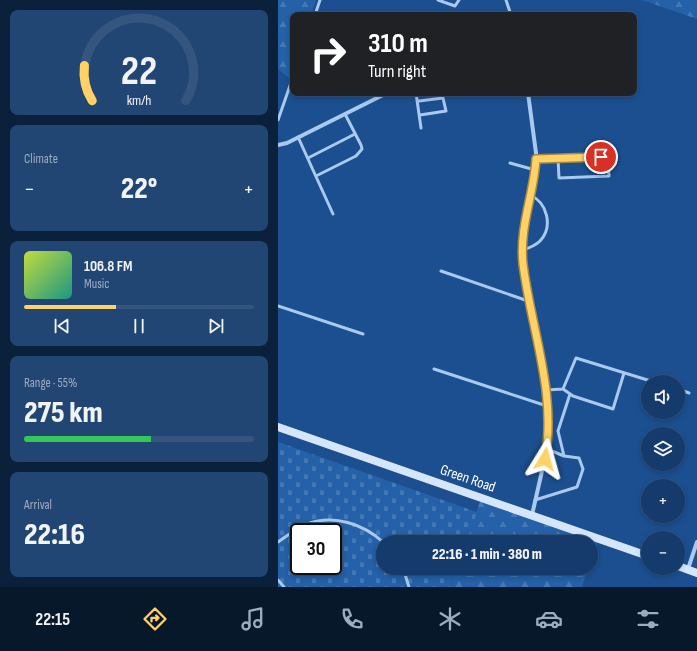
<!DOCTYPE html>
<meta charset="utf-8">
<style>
:root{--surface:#143b6b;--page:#214673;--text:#f1f3f6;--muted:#9dadc1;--line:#33557e;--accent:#ffd166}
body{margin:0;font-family:"Sofia Sans Condensed",sans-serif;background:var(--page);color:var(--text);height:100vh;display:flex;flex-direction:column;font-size:15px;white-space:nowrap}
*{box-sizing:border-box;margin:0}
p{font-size:13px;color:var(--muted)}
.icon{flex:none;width:22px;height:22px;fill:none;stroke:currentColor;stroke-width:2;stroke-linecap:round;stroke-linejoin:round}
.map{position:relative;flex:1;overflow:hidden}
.panel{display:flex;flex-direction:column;gap:10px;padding:10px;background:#0b203b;width:278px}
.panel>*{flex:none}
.top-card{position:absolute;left:12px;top:12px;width:347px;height:84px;border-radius:8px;box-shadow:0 2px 6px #0003,0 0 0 1px var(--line);background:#202124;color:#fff;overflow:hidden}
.tools{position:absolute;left:363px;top:375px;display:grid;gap:8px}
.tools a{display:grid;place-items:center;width:44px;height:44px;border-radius:50%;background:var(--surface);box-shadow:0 2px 6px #0003,0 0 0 1px var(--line);font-size:20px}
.speed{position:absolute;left:12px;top:523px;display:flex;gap:8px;font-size:20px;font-weight:700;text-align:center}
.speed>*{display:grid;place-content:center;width:52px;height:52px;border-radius:50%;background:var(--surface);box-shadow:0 2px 6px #0003,0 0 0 1px var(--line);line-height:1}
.speed .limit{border:2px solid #111;border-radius:6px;background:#fff;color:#111}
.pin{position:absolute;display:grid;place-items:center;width:34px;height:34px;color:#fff;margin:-17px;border:2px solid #fff;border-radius:50%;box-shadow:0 1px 4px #0007}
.me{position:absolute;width:44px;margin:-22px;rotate:8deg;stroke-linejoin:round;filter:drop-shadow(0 0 3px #0008)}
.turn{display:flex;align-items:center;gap:14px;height:84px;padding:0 12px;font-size:18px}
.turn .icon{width:52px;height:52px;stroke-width:2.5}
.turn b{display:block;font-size:28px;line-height:34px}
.big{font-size:30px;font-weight:800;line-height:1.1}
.panel .tile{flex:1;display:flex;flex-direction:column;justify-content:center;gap:6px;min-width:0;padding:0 14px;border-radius:8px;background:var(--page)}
.panel .dial{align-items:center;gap:0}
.dial svg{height:104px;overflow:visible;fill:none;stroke:var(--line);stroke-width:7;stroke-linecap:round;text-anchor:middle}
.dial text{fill:var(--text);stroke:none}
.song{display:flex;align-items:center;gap:12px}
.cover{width:48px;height:48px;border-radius:6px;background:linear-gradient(135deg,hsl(70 70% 55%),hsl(170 70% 35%))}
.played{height:4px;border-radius:2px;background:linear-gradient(90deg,var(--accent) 40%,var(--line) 40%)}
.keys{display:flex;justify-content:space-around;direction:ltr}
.heat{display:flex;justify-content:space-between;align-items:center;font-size:22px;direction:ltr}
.charge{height:6px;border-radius:3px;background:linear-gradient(90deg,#34c759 55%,var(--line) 0)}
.trip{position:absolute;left:98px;top:535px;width:222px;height:40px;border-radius:20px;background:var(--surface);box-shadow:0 2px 6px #0003,0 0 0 1px var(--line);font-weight:800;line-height:40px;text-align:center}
.dock{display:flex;height:64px;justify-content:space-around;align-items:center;background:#08182b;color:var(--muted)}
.dock .icon{width:28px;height:28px}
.dock .on{color:var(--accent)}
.dock b{font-size:18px;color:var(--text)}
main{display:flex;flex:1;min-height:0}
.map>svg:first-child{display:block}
</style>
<main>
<section class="panel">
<div class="tile dial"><svg viewBox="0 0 100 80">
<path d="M14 69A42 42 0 1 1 86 69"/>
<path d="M14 69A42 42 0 0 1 8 42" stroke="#ffd166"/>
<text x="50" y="56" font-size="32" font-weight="700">22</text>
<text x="50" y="72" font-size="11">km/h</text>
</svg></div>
<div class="tile"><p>Climate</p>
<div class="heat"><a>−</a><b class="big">22°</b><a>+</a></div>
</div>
<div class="tile">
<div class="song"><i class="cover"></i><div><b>106.8 FM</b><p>Music</p></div></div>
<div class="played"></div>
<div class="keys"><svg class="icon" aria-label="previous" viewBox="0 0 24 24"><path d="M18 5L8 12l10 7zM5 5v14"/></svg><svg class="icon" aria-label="pause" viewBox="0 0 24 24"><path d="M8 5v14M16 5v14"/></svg><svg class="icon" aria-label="next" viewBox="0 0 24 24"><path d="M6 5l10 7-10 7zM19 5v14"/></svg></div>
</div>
<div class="tile"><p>Range · 55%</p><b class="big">275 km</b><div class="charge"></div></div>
<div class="tile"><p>Arrival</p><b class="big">22:16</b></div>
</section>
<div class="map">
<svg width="419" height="587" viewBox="0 0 419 587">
<defs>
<pattern id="forest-firs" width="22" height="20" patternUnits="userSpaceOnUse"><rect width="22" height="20" fill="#2461a8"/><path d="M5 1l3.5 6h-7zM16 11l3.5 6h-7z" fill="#4579b5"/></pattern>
<pattern id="cemetery-stones" width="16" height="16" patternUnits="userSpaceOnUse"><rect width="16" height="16" fill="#2461a8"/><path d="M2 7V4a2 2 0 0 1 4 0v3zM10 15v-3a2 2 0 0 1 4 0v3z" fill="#4579b5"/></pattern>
</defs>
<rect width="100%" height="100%" fill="#1b4f8f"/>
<path fill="url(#forest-firs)" d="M0 0H38L33 15H15V67L11 78 0 69Z
M364 0H419V19Z
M203 498 321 538 313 560V542H188Z
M179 568H310L304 587H172Z"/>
<path fill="url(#cemetery-stones)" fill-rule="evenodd" d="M0 442 199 512 188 542H105V568H179L172 587H0ZM21 532H55V566H21Z"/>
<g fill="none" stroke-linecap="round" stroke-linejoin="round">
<path stroke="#a9c9ee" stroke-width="3" d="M160 0 177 6 181 0
M228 0 233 15
M37 15 42 0
M138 93 143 128
M141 101 165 98 168 111 142 115
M0 120 15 77
M20 137 55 214
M30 158 77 134
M258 159 323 157V160H330L331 176 281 178 280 158
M232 163 257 170
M38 176 78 156 84 149 83 145 67 114
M245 250C251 248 257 246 262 241 275 227 270 203 252 195
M163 271 253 302
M0 306 85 334
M156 369 269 406
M285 389 295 396 335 409 346 373
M400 389 411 393
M268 390 285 389 298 358 376 382
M286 456 280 431 292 394
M257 500 299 487 305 469 301 458 286 456 269 449
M0 542C9 536 19 528 29 524 56 514 85 524 105 542
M125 568 131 587
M0 580 6 587"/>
<path stroke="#a9c9ee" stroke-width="4" d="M250 93 258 153 257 175 246 224 245 263 263 356 271 426 269 449 254 515
M0 145 9 143 109 93
M410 569 419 542"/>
<path stroke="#d6e6fa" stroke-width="8" d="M0 427 370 556
M400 566 419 573"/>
</g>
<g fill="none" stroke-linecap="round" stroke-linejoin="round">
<g stroke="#a68842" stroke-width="10">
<path id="route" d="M267 459C279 393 253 329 245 264 241 227 256 194 258 159L323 157"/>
</g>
<use href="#route" stroke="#ffd166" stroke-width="7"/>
</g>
<g text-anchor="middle" stroke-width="4" stroke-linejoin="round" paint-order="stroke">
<g font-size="15" fill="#fff" stroke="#1b4f8f">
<text transform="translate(190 478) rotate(19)" y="5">Green Road</text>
</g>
</g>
</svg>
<div class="tools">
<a><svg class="icon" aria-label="sound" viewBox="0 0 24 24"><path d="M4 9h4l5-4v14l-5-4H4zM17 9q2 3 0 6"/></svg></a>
<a><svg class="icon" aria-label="layers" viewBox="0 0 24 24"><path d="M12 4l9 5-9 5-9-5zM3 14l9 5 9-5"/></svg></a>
<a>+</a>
<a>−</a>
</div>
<div class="speed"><div class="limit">30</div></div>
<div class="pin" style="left:323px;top:157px;background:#d93025"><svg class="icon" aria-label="arrive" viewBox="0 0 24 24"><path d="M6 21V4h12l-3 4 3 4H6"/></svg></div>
<svg class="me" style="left:267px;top:459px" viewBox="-20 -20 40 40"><path d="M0-17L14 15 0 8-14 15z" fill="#ffd166" stroke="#fff" stroke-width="4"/></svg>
<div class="trip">22:16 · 1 min · 380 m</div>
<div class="top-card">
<div class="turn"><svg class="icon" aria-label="right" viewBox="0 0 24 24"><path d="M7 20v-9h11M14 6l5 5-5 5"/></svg><div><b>310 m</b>Turn right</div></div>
</div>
</div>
</main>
<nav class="dock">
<b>22:15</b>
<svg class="icon on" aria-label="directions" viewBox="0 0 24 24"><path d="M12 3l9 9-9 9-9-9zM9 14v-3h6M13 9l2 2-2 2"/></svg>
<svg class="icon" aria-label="music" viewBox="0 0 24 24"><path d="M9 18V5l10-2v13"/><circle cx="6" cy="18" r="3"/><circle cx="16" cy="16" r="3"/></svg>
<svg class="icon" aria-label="phone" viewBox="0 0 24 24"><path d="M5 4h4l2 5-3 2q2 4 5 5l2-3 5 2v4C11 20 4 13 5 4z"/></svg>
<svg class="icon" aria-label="climate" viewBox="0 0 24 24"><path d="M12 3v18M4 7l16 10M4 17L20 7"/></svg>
<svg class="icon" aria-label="car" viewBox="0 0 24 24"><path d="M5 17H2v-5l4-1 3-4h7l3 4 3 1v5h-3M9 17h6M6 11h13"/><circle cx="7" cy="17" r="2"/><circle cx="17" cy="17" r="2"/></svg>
<svg class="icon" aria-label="filters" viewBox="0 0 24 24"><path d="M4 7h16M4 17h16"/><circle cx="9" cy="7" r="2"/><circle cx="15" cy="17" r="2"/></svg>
</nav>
